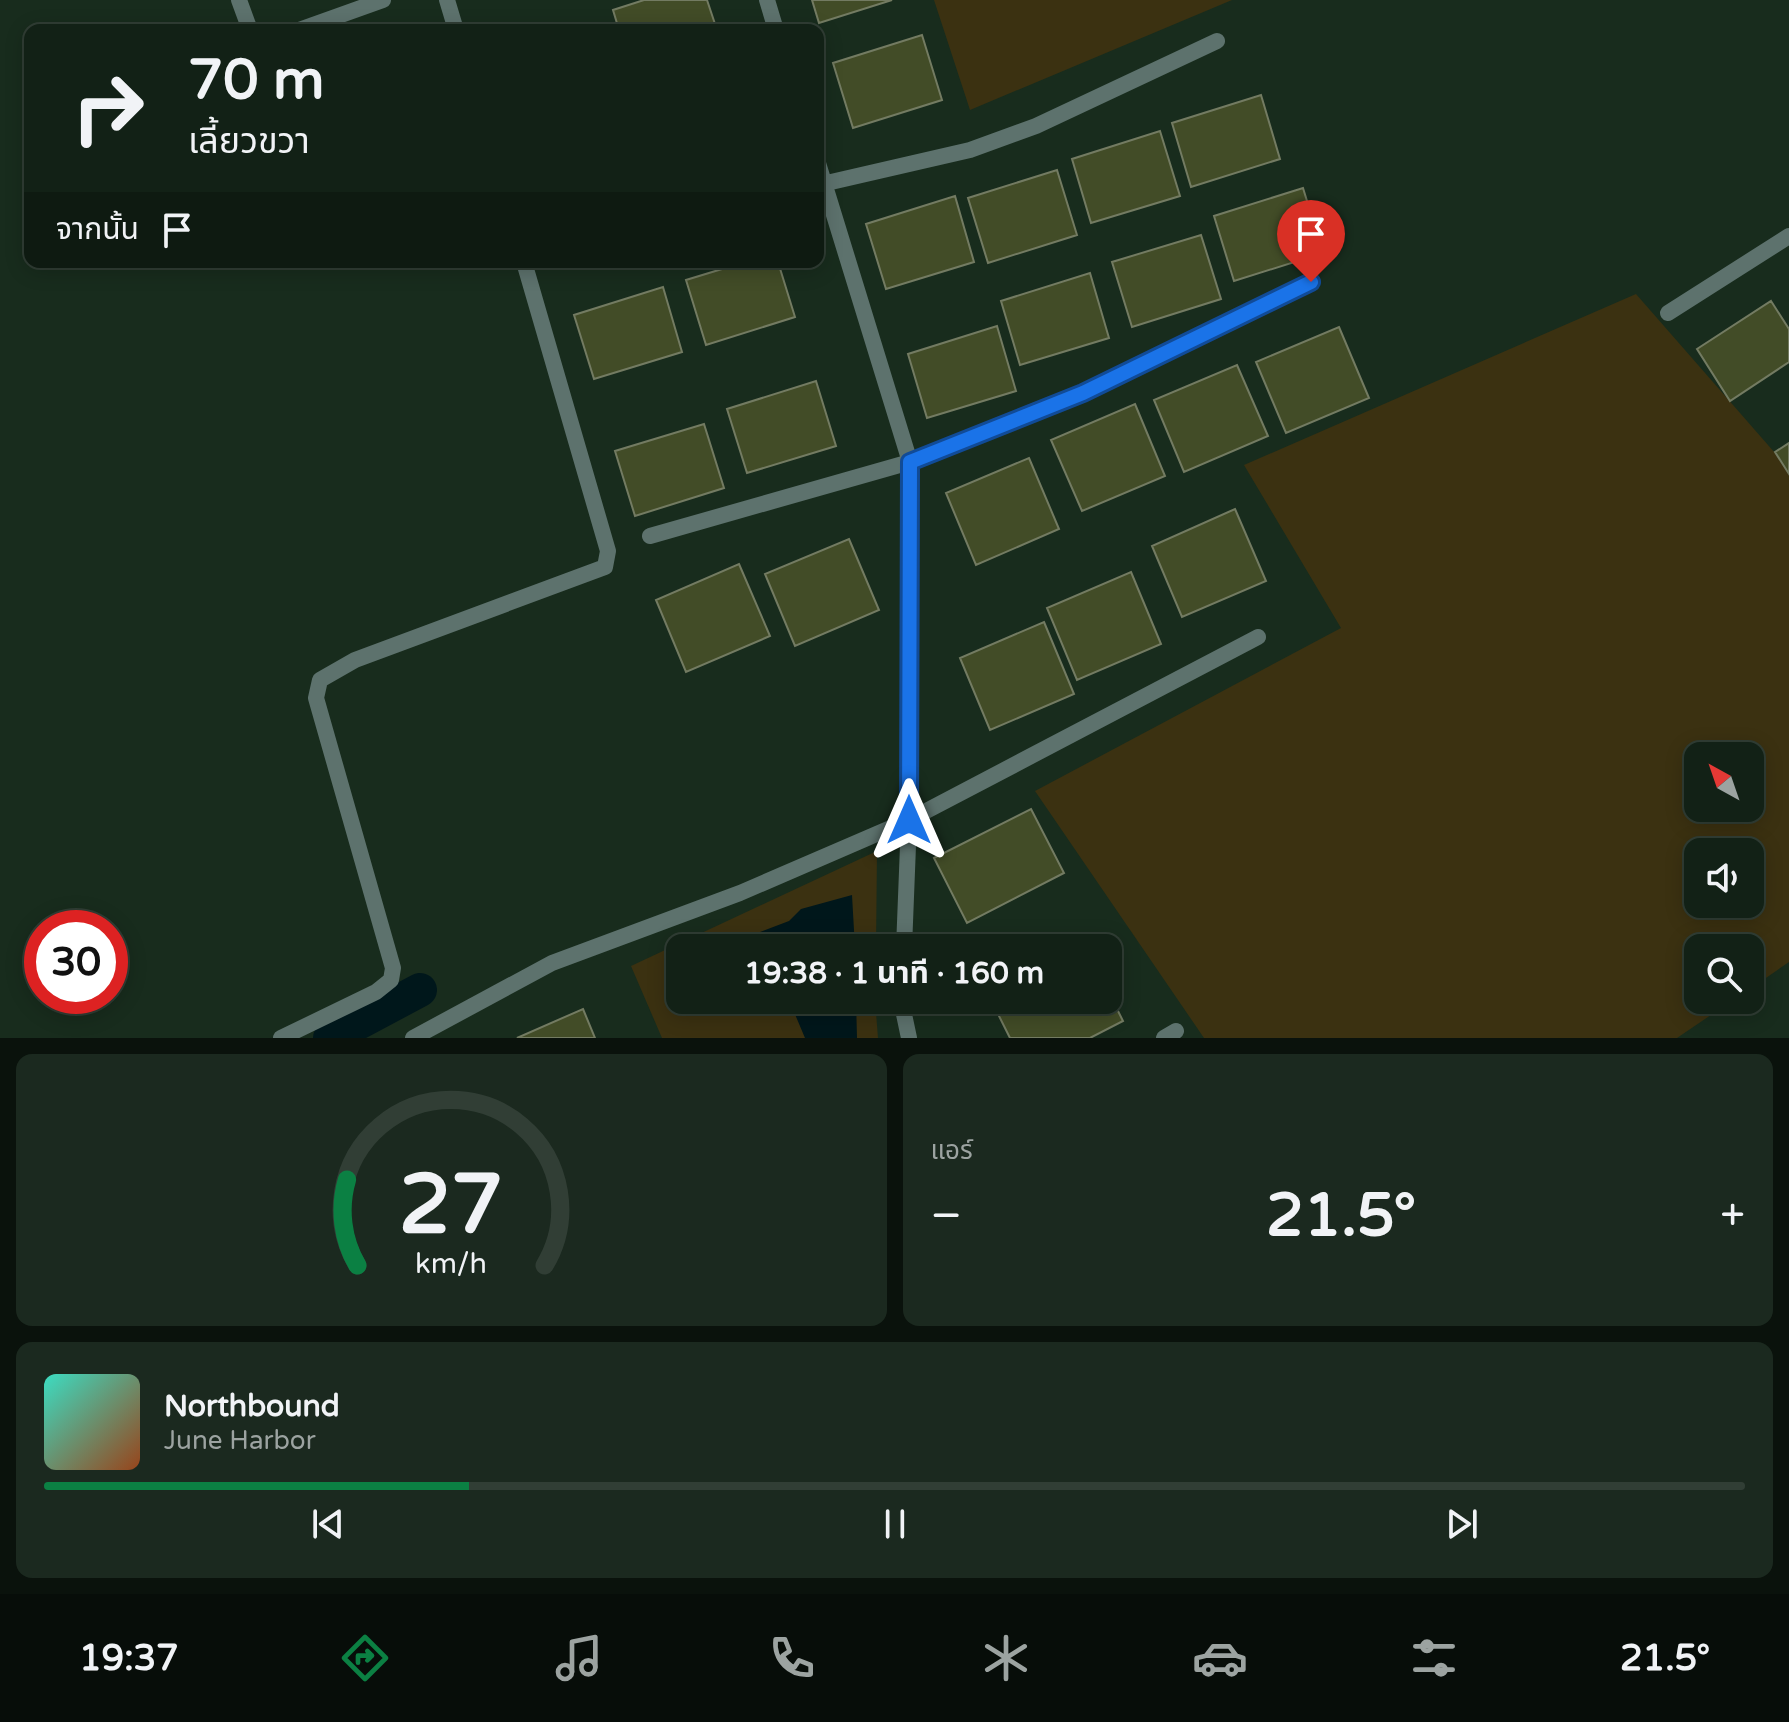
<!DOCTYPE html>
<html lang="th">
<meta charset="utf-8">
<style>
:root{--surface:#122116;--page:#1b291f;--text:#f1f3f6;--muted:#9ca3a1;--line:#313e35;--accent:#0b8043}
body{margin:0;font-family:"Varela Round","Noto Sans Thai",sans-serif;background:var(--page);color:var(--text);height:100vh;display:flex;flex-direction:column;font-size:30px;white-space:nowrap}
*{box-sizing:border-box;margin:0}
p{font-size:26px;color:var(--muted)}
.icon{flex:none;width:44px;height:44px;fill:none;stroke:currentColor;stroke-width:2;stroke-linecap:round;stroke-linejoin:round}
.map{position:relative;height:1038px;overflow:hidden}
.side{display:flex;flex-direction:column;gap:16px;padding:16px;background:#0a120c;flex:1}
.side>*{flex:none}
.hud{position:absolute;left:24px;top:24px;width:800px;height:244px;border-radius:16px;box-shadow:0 4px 20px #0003,0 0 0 2px var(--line);background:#122116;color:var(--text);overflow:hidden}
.needle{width:52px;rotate:320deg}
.buttons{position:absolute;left:1684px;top:742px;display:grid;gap:16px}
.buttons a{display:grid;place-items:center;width:80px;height:80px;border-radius:16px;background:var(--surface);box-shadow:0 4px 20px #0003,0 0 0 2px var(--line);font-size:40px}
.speed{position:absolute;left:24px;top:910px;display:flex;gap:16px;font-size:40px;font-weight:700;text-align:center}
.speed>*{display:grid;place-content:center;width:104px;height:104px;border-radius:50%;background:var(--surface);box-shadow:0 4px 20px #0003,0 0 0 2px var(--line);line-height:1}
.speed .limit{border:12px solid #d22;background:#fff;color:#111}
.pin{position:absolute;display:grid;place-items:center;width:68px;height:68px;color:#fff;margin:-82px -34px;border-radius:50% 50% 50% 0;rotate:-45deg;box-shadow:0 0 8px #0007}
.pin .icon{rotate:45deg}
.me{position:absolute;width:88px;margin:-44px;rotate:0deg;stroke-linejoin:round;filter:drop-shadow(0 0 6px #0008)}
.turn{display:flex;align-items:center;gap:28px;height:168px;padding:0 32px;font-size:36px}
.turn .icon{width:104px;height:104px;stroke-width:2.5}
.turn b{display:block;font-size:56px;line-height:68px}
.then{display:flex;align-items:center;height:76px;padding:0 32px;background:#0003;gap:16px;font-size:30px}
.big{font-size:60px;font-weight:700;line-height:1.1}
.side .card{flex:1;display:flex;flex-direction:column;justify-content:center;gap:12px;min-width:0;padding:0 28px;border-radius:16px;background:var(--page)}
.side .dial{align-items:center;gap:0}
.dial svg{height:208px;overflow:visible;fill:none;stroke:var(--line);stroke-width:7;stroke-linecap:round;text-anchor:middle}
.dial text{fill:var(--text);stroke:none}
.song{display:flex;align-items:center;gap:24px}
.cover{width:96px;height:96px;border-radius:12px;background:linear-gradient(135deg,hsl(170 70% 55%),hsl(20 70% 35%))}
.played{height:8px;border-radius:4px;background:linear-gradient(90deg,var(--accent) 25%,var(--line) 25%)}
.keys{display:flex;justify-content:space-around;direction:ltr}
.heat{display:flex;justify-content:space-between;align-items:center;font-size:44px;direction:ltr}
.side .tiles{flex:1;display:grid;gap:16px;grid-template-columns:1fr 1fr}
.card:last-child{grid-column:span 2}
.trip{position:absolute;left:666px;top:934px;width:456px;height:80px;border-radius:16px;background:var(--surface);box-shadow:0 4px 20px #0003,0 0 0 2px var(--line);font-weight:700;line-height:80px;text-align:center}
.dock{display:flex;height:128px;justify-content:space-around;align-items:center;background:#070d09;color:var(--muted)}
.dock .icon{width:56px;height:56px}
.dock .current{color:var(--accent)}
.dock b{font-size:36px;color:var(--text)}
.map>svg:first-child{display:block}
</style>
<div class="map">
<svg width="1789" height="1038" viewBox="0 0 1789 1038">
<rect width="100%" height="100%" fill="#182c1d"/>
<path fill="#3b3111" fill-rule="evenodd" d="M934 0H1232L970 110Z
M1636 294 1789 469V962L1750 989V948H1698V1000H1733L1677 1038H1204L1035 791 1341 628 1244 465ZM1698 756H1750V808H1698ZM1698 852H1750V904H1698Z
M877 851 876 948H680V1000H875L878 1038H662L631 966Z"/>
<path fill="#00171b" d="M852 895 855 948H767L760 932 789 921 801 909Z
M789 1000H856L857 1038H805Z"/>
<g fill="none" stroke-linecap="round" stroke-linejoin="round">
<path stroke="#00171b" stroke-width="34" d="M330 1038 420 990"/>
</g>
<path fill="#424c27" stroke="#737b62" stroke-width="2" d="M644 0H707L717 30H619L613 10Z
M812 0H892L819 23Z
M922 35 942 100 853 128 833 63Z
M1261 95 1280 159 1191 187 1172 123Z
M1160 131 1180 196 1091 223 1072 159Z
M1057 170 1077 235 988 263 968 198Z
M1303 188 1323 253 1234 281 1214 216Z
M955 196 974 262 886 289 866 224Z
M1201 235 1221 299 1132 327 1112 262Z
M745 262H778L795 317 706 345 686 280Z
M1090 273 1109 338 1020 365 1001 301Z
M663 287 682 352 594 379 574 315Z
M1771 301 1789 329V362L1730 401 1697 349Z
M997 326 1016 391 927 418 908 354Z
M1339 327 1369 398 1286 433 1256 362Z
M1237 365 1268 436 1184 472 1154 400Z
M816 381 836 446 747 473 727 409Z
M1135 404 1165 476 1082 511 1051 440Z
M704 424 724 488 635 516 615 451Z
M1789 443V474L1775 452Z
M1029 458 1059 529 976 565 946 493Z
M1235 509 1266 581 1182 617 1152 546Z
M849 539 879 610 795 646 765 574Z
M739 564 770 636 686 672 656 600Z
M1131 572 1161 644 1077 680 1047 608Z
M1044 622 1074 694 990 730 960 658Z
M1031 809 1064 873 967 923 934 858Z
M1108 991 1123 1021 1090 1038H1010L994 1006 1007 1000H1108Z
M583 1009 595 1038H517Z"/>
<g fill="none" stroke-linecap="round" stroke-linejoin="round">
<path stroke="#5d726d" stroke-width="16" d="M239 0 250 30
M447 0 456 30
M767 0 776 30
M299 30 383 0
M818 163 910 462 909 820 904 948
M818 185 970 150 1036 126 1217 41
M1668 313 1789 236
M650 536 910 462 1083 393 1311 282
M901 1000 909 1038
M281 1038 376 992 391 980 393 968 316 698 320 680 355 660 605 567 608 551 524 262
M413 1038 552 963 740 893 909 820 1258 637
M1164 1038 1176 1031"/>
</g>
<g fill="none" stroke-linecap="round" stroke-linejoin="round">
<g stroke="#114b97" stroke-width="20">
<path id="route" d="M909 820 910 462 1083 393 1311 282"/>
</g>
<use href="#route" stroke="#1a73e8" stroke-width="14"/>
</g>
</svg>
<div class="buttons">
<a><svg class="needle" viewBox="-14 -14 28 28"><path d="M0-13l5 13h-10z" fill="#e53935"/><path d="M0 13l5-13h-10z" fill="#9ca3a1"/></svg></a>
<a><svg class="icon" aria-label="sound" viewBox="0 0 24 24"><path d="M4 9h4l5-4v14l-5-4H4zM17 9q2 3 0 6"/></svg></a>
<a><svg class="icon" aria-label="search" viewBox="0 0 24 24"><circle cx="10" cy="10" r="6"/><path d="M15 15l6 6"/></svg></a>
</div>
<div class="speed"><div class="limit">30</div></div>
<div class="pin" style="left:1311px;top:282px;background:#d93025"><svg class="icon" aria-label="arrive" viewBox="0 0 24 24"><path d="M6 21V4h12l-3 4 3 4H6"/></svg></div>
<svg class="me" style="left:909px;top:820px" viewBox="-20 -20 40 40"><path d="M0-17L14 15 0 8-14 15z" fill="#1a73e8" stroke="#fff" stroke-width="4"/></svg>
<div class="trip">19:38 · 1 นาที · 160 m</div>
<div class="hud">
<div class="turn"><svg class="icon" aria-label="right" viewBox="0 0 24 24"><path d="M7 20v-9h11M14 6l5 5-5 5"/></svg><div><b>70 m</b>เลี้ยวขวา</div></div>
<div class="then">จากนั้น<svg class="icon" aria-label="arrive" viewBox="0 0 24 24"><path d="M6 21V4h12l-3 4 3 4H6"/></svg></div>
</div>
</div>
<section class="side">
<div class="tiles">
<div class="card dial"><svg viewBox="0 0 100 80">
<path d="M14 69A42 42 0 1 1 86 69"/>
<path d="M14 69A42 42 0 0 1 10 36" stroke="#0b8043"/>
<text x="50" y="56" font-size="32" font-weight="700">27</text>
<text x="50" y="72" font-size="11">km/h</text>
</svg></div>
<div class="card"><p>แอร์</p>
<div class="heat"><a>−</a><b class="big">21.5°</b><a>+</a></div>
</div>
<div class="card">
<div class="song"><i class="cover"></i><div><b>Northbound</b><p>June Harbor</p></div></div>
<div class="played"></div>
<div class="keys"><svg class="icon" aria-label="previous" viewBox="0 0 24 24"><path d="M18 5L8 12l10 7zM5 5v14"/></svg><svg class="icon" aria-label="pause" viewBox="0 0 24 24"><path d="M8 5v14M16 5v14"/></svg><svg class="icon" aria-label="next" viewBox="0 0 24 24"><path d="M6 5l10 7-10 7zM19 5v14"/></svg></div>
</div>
</div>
</section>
<nav class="dock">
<b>19:37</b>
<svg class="icon current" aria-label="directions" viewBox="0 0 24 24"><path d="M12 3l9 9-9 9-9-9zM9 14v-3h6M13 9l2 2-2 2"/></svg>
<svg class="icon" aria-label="music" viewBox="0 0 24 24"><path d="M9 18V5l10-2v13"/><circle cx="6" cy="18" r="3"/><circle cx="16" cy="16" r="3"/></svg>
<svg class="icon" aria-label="phone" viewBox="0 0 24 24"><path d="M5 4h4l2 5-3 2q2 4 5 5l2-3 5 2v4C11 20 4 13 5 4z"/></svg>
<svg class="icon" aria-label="climate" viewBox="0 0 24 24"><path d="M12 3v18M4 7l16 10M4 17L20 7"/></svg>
<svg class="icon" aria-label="car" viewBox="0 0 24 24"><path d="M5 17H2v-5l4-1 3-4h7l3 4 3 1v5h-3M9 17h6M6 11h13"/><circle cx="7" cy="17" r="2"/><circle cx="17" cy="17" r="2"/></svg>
<svg class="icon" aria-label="filters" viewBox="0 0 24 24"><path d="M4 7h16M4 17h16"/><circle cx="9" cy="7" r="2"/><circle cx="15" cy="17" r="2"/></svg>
<b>21.5°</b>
</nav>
